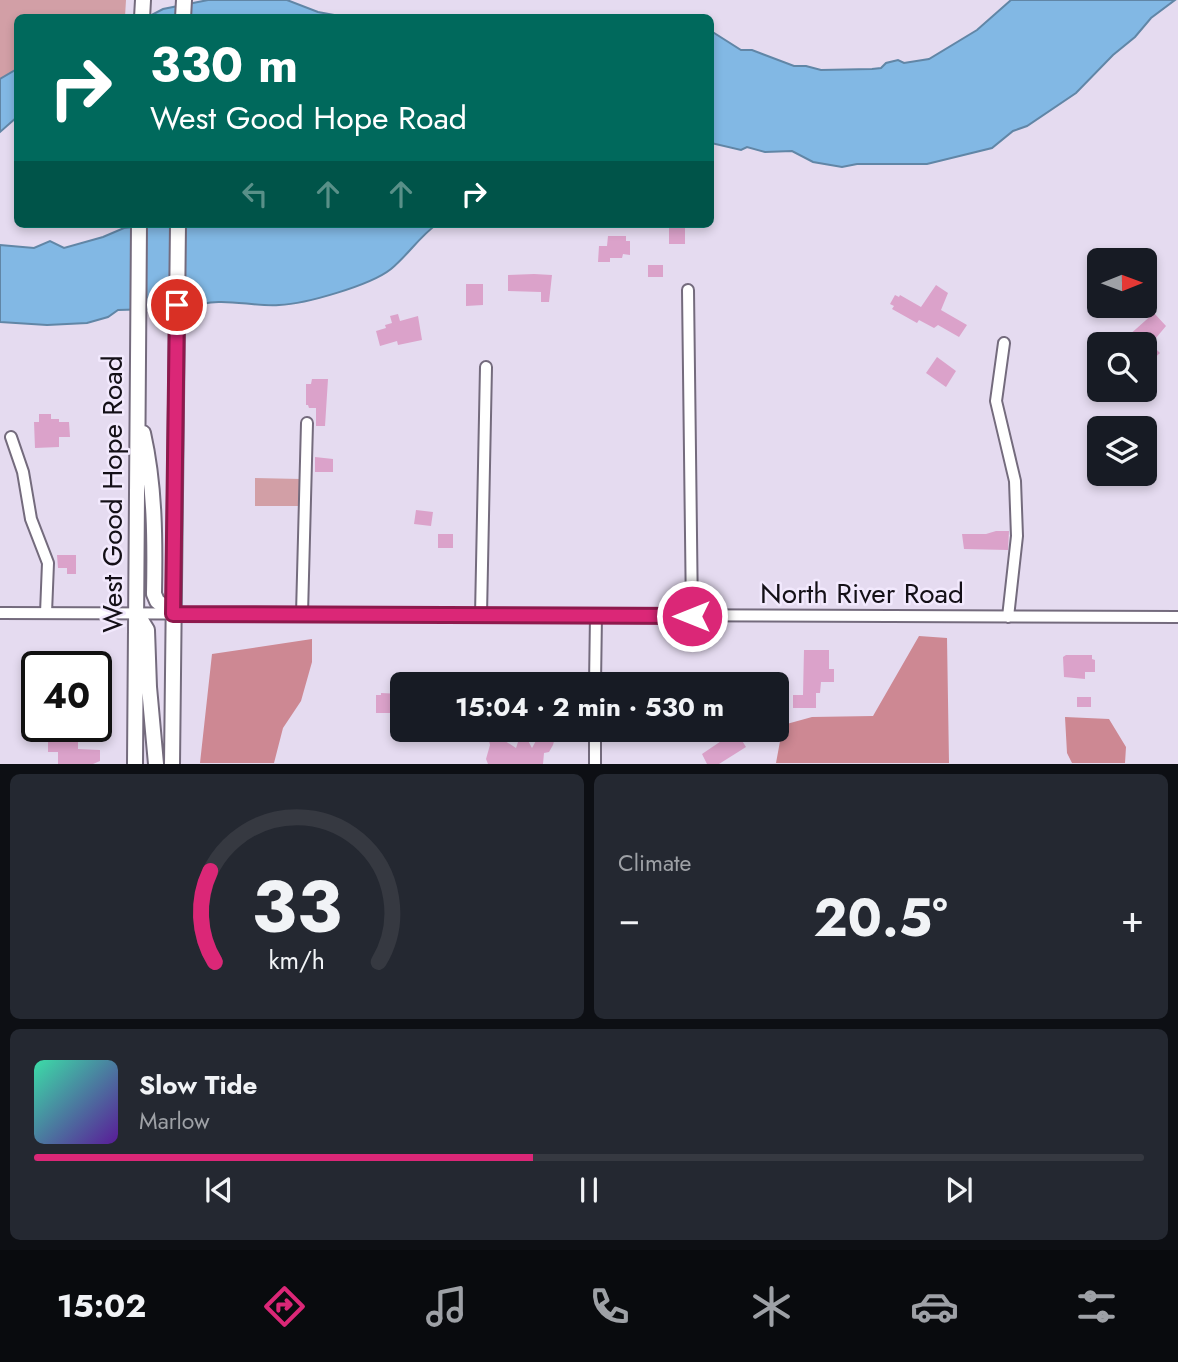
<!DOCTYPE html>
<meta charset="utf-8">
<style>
:root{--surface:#171b24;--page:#242831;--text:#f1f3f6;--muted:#9ea1a6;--line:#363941;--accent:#db2777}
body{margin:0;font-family:Jost,sans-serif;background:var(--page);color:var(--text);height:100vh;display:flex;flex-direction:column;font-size:26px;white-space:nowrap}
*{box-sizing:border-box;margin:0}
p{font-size:23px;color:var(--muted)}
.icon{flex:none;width:38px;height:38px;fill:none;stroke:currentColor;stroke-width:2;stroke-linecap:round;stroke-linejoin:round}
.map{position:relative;height:764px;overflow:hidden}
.drawer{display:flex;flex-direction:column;gap:10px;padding:10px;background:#0d0f14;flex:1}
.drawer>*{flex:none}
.guide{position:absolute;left:14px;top:14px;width:700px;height:214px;border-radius:10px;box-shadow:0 4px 10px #0003;background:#00695c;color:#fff;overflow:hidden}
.needle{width:46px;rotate:89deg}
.controls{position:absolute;left:1087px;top:248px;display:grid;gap:14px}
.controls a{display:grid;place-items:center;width:70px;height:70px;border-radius:10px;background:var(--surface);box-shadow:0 4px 10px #0003;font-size:35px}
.speed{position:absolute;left:21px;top:651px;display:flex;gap:14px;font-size:35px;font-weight:700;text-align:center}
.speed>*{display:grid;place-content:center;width:91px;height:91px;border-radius:50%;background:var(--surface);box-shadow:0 4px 10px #0003;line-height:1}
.speed .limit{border:4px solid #111;border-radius:10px;background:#fff;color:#111}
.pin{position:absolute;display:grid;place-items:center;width:60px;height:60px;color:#fff;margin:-30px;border:4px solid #fff;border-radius:50%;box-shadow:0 2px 7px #0007}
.me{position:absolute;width:77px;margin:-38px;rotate:270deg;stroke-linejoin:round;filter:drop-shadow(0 0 5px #0008)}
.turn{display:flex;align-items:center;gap:24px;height:147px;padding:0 21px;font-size:32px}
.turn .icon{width:91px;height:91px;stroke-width:2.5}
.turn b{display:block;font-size:49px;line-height:60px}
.lanes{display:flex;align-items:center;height:66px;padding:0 21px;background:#0003;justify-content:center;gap:35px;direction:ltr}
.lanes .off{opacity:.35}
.big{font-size:52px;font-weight:700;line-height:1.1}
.drawer .card{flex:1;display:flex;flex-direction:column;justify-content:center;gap:10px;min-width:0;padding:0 24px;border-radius:10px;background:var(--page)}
.drawer .dial{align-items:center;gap:0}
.dial svg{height:182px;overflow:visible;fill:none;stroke:var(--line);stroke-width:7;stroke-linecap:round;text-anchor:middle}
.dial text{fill:var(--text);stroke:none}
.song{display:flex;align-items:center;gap:21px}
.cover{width:84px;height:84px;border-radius:10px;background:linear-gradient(135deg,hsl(160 70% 55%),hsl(270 70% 35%))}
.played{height:7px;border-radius:4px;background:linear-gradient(90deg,var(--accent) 45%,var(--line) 45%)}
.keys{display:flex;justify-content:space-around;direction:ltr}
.heat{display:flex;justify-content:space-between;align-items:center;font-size:38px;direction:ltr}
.drawer .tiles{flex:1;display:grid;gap:10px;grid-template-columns:1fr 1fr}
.card:last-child{grid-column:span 2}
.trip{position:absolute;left:390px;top:672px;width:399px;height:70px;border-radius:10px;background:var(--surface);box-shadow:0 4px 10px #0003;font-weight:700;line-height:70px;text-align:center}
.menu{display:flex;height:112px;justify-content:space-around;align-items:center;background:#090b0e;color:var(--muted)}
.menu .icon{width:49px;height:49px}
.menu .selected{color:var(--accent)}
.menu b{font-size:32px;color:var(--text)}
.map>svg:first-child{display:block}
</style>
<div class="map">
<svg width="1178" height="764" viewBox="0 0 1178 764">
<rect width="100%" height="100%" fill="#e5dbf0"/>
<path fill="#d29fa6" d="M0 0H126L125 17 18 18 17 98 0 109Z
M255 478 301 479 299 506H255Z"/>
<path fill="#cd8893" d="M919 636 947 638 949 763H776L783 725 812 717 873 716Z
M312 639V662L301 701 283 728 274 763H200L212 654Z
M1065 717 1109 719 1126 747 1125 763H1072L1067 753Z"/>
<path fill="#82b8e4" stroke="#6186a6" stroke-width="2" d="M208 0H287L318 12 345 17 146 18 163 9Z
M1011 0H1175L1151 18 1135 37 1113 55 1076 93 1027 126 1013 131 992 148 927 164H857L842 167 813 162 792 151 765 152 747 147 741 150 711 143V31L741 50H752L794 66H806L821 70 872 69 881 68 886 63 898 60 904 63 929 59 977 30Z
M17 69V117L0 132V79Z
M158 224C175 224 202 228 217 224H437C419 237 408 255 391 269 371 285 306 304 279 305 248 307 221 295 189 308L118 310 108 317 87 323 47 325 0 322V245L34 248 50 241 64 248 103 237 124 228Z"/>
<path fill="#dba2ca" d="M669 224H685V244H669Z
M608 236H626V241H630V255L623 254 622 258H610V262H598L599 246H607Z
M648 265H663V277H648Z
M534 274 552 275 549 302H541V292L508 291V275Z
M466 284H483V305L466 306Z
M936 285 948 293 941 310 967 325 959 337 938 325 934 328 919 320 917 323 892 309 894 306 890 304 895 295 899 297 900 295 921 307Z
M1154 313 1166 326 1151 344 1160 353 1150 362 1144 356V345H1119L1122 342 1119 340 1125 334 1128 336Z
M398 314 400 321 418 316 422 340 398 345 397 341 380 346 376 331 386 328 385 325 392 323 390 316Z
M937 357 956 371 946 387 926 373Z
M312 379H328L325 426H316V408H309L308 405H306V384H311Z
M39 414H51V419H59V422H69L70 437H59V447L35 448 34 422H39Z
M315 457 333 459V472H315Z
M416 510 433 512 431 526 414 524Z
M996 531H1009L1008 550 964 549 962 534H986Z
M438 534H453V548H438Z
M57 555H76V574H67V568H58Z
M804 650H829V669H834V682H821L820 693H816V708H793V695H803Z
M1066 655H1092V659L1095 660V672H1085V679L1064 677 1063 657Z
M381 693 402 694V707H396V713H376V695H381Z
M1077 697H1091V707H1077Z
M542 730H557L553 745 549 752 544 753 543 764H488L486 759 490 745 488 737 493 733 501 734 502 739 516 748 519 739 526 737 532 748Z
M736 731 746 747 719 764H707L702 754Z
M58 738 78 741V749L100 750V761L93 764H58V752H48V742H58Z"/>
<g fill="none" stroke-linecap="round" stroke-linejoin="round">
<g stroke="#746b7d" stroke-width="14">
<path id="minor" d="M688 290 692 616
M1004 343 996 401 1015 481 1017 536 1008 617
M11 437 23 472 31 519 48 563 46 613
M0 613 1178 617
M302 614 307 423
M481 615 486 367
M595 684 596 615
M595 764V730"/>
</g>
<g stroke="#746b7d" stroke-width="18">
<path id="major" d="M142 18 143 0
M183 18 184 0
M143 433C155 486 155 541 154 594L157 601 173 614
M136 612 147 630 149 687 156 764
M135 764 139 224
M172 764 178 224"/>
</g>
<use href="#minor" stroke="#fff" stroke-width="10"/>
<use href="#major" stroke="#fff" stroke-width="14"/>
</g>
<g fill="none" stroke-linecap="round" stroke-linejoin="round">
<g stroke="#8e194d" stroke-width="18">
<path id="route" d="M177 305 173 614 692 616"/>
</g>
<use href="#route" stroke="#db2777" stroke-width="12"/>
</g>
<g text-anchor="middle" stroke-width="5" stroke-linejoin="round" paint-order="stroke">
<g font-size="28" fill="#141017" stroke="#f2e9fd">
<text transform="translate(112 494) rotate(-90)" y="10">West Good Hope Road</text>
<text x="862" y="603">North River Road</text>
</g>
</g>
</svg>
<div class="controls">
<a><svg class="needle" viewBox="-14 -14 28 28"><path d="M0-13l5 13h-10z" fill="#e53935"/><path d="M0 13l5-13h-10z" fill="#9ea1a6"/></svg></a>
<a><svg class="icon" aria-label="search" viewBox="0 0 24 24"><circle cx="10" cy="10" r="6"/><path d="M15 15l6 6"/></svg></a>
<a><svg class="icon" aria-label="layers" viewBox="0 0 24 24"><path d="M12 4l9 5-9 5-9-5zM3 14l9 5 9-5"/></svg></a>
</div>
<div class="speed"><div class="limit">40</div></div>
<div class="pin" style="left:177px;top:305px;background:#d93025"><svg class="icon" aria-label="arrive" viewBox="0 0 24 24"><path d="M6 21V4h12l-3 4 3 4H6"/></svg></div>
<svg class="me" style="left:692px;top:616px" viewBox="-20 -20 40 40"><circle r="17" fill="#db2777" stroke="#fff" stroke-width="3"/><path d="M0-11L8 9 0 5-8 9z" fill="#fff"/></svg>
<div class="trip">15:04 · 2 min · 530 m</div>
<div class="guide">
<div class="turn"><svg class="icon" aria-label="right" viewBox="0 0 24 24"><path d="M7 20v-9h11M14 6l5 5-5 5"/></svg><div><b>330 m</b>West Good Hope Road</div></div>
<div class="lanes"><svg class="icon off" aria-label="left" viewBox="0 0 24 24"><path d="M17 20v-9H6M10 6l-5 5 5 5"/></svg><svg class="icon off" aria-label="ahead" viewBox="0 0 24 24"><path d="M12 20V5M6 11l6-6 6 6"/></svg><svg class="icon off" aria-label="ahead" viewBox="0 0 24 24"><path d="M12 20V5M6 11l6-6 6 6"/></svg><svg class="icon" aria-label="right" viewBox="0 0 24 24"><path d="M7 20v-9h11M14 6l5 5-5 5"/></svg></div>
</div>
</div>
<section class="drawer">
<div class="tiles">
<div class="card dial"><svg viewBox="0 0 100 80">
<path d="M14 69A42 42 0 1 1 86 69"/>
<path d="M14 69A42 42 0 0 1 12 29" stroke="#db2777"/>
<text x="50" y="56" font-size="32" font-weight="700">33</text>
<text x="50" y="72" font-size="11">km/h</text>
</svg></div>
<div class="card"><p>Climate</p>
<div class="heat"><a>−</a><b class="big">20.5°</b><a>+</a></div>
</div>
<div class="card">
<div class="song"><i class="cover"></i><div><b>Slow Tide</b><p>Marlow</p></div></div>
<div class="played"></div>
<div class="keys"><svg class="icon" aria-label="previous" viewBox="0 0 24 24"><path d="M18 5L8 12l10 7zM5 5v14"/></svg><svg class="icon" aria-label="pause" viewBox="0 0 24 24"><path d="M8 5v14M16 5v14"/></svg><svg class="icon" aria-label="next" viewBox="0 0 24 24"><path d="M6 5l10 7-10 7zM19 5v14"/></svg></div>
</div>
</div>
</section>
<nav class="menu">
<b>15:02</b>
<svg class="icon selected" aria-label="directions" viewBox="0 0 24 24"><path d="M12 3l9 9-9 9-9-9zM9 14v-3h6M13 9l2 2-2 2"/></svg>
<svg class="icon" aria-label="music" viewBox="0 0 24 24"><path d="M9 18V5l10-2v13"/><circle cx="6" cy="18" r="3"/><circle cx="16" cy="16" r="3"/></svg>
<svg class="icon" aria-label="phone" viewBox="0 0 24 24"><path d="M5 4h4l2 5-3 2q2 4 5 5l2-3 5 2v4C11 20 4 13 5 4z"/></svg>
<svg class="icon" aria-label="climate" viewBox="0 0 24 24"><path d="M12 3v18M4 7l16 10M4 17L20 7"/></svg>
<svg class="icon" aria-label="car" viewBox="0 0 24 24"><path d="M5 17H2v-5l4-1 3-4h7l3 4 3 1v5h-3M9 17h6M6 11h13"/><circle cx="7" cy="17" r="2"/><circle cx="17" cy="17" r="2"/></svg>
<svg class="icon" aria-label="filters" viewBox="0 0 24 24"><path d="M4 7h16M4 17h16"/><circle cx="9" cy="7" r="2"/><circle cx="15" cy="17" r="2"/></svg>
</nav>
